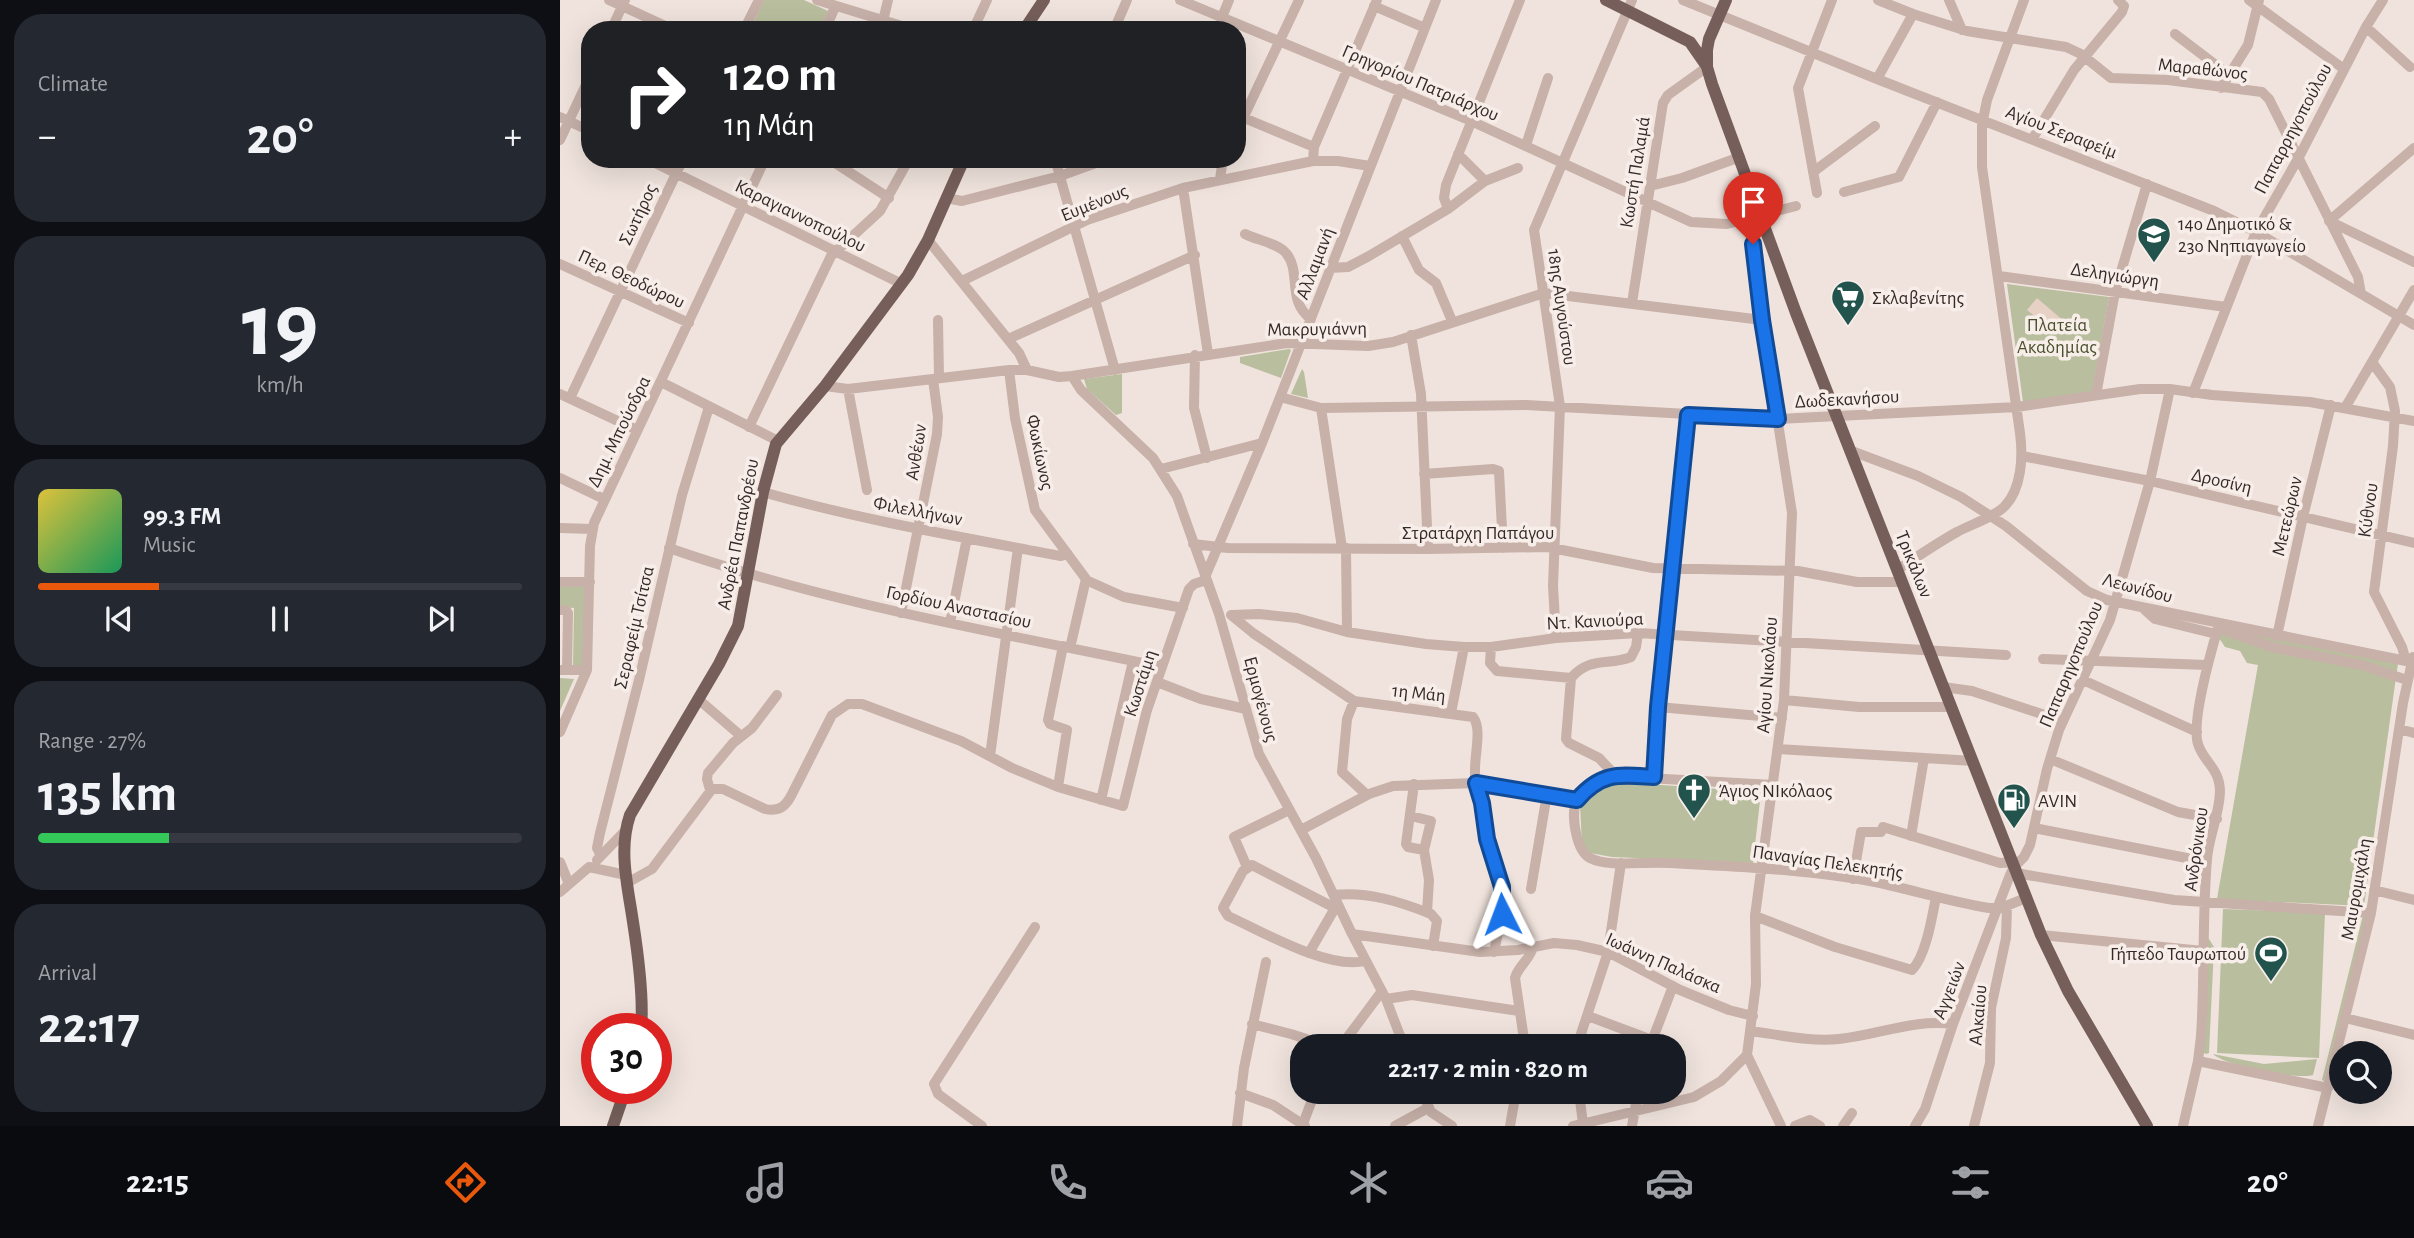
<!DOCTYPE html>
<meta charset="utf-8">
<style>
:root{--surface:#171b24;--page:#242831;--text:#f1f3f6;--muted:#9ea1a6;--line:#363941;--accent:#ea580c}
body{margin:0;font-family:"Alegreya Sans",sans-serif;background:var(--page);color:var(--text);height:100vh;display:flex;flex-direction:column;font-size:26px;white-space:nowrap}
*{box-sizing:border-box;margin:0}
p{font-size:23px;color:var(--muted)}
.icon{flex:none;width:38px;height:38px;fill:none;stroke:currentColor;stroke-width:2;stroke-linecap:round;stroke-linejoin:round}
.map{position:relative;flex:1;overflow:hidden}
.drawer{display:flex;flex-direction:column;gap:14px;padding:14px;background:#0d0f14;width:560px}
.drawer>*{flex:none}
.guide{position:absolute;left:21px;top:21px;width:665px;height:147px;border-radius:28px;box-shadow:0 7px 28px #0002;background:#202124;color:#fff;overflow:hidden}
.buttons{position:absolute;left:1769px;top:1041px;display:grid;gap:14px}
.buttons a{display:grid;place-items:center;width:63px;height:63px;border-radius:50%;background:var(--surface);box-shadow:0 7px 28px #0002;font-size:35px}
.speed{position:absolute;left:21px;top:1013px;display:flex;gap:14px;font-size:35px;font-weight:700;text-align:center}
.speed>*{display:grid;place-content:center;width:91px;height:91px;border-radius:50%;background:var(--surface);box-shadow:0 7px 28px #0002;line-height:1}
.speed .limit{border:10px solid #d22;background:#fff;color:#111}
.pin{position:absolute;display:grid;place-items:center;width:60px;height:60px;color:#fff;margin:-72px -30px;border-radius:50% 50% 50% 0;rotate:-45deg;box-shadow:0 0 7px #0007}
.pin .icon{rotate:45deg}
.me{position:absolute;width:77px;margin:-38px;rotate:357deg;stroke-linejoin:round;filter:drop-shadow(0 0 5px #0008)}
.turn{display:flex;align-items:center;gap:24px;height:147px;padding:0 28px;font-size:32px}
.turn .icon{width:91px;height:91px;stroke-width:2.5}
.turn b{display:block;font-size:49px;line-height:60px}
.big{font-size:52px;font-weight:700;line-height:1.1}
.drawer .widget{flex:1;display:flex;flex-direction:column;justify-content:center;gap:10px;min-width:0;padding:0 24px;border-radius:28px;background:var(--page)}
.drawer .dial{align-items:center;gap:0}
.dial b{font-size:91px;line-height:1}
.song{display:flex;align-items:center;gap:21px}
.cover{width:84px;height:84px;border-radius:10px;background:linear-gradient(135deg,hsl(50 70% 55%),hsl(150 70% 35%))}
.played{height:7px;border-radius:4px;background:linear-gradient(90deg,var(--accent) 25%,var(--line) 25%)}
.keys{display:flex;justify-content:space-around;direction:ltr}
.heat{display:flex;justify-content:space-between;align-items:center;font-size:38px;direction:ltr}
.charge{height:10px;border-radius:5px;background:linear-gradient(90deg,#34c759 27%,var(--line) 0)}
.trip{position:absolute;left:730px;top:1034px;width:396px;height:70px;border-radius:28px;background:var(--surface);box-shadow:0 7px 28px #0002;font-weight:700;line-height:70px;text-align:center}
.tab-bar{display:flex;height:112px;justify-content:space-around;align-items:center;background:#090b0e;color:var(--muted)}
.tab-bar .icon{width:49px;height:49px}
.tab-bar .current{color:var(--accent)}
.tab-bar b{font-size:32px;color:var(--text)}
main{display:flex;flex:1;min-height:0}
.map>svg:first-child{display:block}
</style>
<main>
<section class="drawer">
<div class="widget"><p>Climate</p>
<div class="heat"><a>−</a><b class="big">20°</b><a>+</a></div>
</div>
<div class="widget dial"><b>19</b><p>km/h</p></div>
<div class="widget">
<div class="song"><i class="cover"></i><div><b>99.3 FM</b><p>Music</p></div></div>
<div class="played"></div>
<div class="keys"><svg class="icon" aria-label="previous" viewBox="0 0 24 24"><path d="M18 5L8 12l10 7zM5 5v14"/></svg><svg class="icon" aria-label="pause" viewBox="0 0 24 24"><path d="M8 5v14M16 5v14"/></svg><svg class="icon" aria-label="next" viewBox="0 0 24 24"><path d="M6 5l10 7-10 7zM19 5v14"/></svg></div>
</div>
<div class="widget"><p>Range · 27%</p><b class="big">135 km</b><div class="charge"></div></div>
<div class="widget"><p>Arrival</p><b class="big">22:17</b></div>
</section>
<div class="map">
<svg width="1854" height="1126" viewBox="0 0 1854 1126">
<rect width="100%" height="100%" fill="#f0e3dd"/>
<path fill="#b9be9e" d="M204 0H244L268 11 260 30H190Z
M1447 284 1549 297 1532 392 1463 402Z
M729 349 731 350 721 378 680 363V357Z
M742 369 744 372 748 398 731 394Z
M562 374V413L556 415 527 389 524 379Z
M0 586 24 587 25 665H13L14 608 0 607Z
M1665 627 1838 663 1804 906 1657 899 1698 665 1687 663 1680 651 1665 647 1659 638Z
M0 678 14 679 0 711Z
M1059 782 1201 792 1193 863 1052 857 1030 853 1022 844 1020 805 1044 786Z
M1663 909 1765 913 1759 1058 1657 1053Z
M1803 915 1806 916 1764 1081 1762 1080Z
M1649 939 1654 947 1649 1053 1646 1054 1644 1053 1647 940Z
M1653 1054 1704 1064 1757 1059 1753 1075C1737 1080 1663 1065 1653 1054Z"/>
<path fill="#e7d1c5" d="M1477 298 1505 322 1495 333 1467 310Z"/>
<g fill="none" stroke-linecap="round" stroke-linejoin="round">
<path stroke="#c7b1a9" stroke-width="10" d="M49 0 114 30
M257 0 355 30
M620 0 911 121 1131 222 1167 224 1236 206
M1123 0 1317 79 1654 211 1696 232 1854 325
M1318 0 1353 14 1407 31 1506 47 1521 54 1551 78 1608 80 1702 92 1709 99 1798 277 1801 294
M1389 0 1402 30
M1689 0 1784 69
M814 6 865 28
M662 17 669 0
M323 21 328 0
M1806 27 1850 67
M51 30 65 0
M184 30 199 0
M265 30 275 7
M413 30 427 0
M554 30 567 0
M1615 34 1669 75
M1317 79 1353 14
M1661 88 1688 45 1699 0
M677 115 754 147
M0 117 30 131
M677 131 739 0
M1473 138 1514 70 1562 12 1564 6 1558 0
M0 140 30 76
M966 145 988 78
M1854 148 1769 221 1854 262
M898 154 925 181
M87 159 342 284
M269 159 329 198
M495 159 555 370
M753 161 754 147 817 0
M1253 172 1315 126
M660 179 663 159
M1090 186 1122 178 1180 157
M623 188 648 354
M1284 192 1339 177 1377 102
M1257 193 1238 88 1272 0
M386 198 402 201 500 176 547 159
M888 209 884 198 886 185 960 0
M1190 219 1202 320 1232 513 1224 700 1195 916 1196 984 1187 1055 1221 1126
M685 234C696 240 718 243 726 253 742 272 726 301 751 319
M842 236 859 270 876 283 892 321
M368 240 459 353 467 370
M0 264 129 323
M770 268 788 267 809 256 888 209 925 181 958 168
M1439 276 1666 307
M402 281 527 220 623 188 753 161H778L810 166
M1072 303 1103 103 1108 95 1147 67
M378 320 379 378
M851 335 861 394 868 549
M448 339 635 255
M635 355 634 408 647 458
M1812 362 1830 387 1835 411 1833 446 1814 592 1842 647 1846 661
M449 370 455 418 475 510 526 579 510 648
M512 376 521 390 593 458 617 496 659 614 699 754 756 858 792 934 826 999 844 1046
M101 382 218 441
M265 386 288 389 449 370H467L499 377 512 376 727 343 808 346 833 342 984 293 1202 320
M288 389 307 490
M1633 393 1696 232 1739 157 1806 27 1823 0
M0 394 77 430
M1536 395 1555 292 1587 184
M720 397 761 408 966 405 1218 419 1457 407 1580 389H1610L1652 395 1750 402 1854 421
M10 398 123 159
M761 408 782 548
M1785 408 1854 290
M189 427 271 256 320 211 349 159
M1289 450 1358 476 1401 497 1446 526 1527 591 1547 600 1851 662
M1462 456 1590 481 1854 543
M601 469 702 443
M864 474 933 469 939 471 943 548
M0 478 44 499
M203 492C301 520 401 537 501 556L508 554
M0 528 32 529
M633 544 668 548 868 549 987 547 1093 568 1238 571 1297 582H1342
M109 548C269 604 437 632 602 667
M786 548 787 632
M1337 570C1357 557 1377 543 1397 532 1410 525 1436 516 1445 506 1462 488 1463 456 1460 433L1422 167V125L1427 100 1464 0
M645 577 702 443 876 0
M526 580 564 597 623 608
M0 582H30
M0 610H6L8 613 7 670
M1585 610 1595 619 1656 634
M341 613 377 434 378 417 373 379
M671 615 693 633 794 701 913 717C924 731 911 763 916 783L1017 800
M672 615 699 614 737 618 787 632 866 644 904 647H931L996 638 1078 633 1446 655
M390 623 407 538
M1664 630 1712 647 1802 665 1847 680
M1717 636 1743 517 1771 405
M996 638 993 586 1000 406 974 230 1072 0
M931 647 930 663 937 671 1011 678
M1483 659 1647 665
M0 670H27
M1523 680 1637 732
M597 682 641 699 686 709
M1383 687 1412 691 1503 721
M138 699 181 736
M1224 700 1299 707H1391
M794 701 787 719 782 772 807 795
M1098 707 1222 718
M891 713 904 647
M1839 729 1854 733
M0 732 27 670 30 546 34 523 205 159
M1218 749 1413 761
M430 756 458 548
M1490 759 1618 812 1657 819
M1055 775 1039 758 1009 743 1006 739 1011 678C1030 656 1048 666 1071 657L1076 647 1078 633
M1094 777 1098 707 1128 415
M854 784 846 844 848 847 864 850 869 880 867 912
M1213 785 1051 776C1041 780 1023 789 1017 800 1010 813 1016 851 1030 858 1049 868 1086 861 1109 863 1177 867 1247 869 1315 882 1353 890 1391 902 1429 908H1441L1466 898
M498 787 507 730 490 724 488 720 503 646
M150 790 147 779 148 773 173 743 192 728 217 695
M541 800 573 661
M851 816 871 821 864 850
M1474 828 1647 862
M741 830 809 794 833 786 916 783 921 796 927 839 942 887V914L934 952
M1351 836 1364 758
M41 856 37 848 40 833 79 680 122 495 149 407
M37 860 66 830
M0 862 9 884
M687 867 674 837 729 810
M1456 873 1614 900 1811 913
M1293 879 1301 832H1321L1323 827 1440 863 1452 862
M67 883 92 869 152 789H163L205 809C218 812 225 807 231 796L272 715 288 704H302L401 741 452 768 498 787 563 806 587 710 629 589 634 584 646 580
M971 889 987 794
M1814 890 1854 900
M0 892 29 867 66 875
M774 895C807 891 841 902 871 914L877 921 873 946
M779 907 775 908 692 865 683 871 663 908 668 916C703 932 768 970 805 961
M1195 916 1275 947 1352 970C1366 956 1372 917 1376 897
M792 934 920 952 958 950 994 943 1017 945 1048 952 1120 990 1169 1010 1193 1016
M1481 935 1643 951
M749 953 775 908
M826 999 852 995 959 1011
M1028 1016 1092 1040
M1785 1018 1854 1035
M692 1024 731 1034 768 1046
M1191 1031C1220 1035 1251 1042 1279 1039 1319 1035 1352 1019 1393 1024
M781 1046 822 991
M965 1046 955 978C958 966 970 960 973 947
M1017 1046 1048 952 1061 863
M1090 1046 1113 986
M1638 1061 1768 1088
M862 1092 871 1112 892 1126
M1019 1092 1023 1124
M680 1093 713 1105 745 1126
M743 1124 755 1092
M422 1126 378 1094 374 1084 475 927
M677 1126 684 1068 706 962
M835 1126 868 1108
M950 1126 956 1092
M1013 1126 1134 1097 1161 1081 1187 1055
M1072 1126 1078 1092
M1235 1126 1250 1120 1260 1126
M1283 1126 1292 1113
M1355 1126 1365 1109 1393 1024 1450 875 1454 867 1464 857 1470 845 1487 769 1499 730 1550 620 1590 481 1610 389
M1414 1126 1430 1063 1431 1008 1446 938 1447 906
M1623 1126 1638 1061 1641 1036C1645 977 1642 918 1647 859 1649 836 1659 816 1660 792 1660 768 1644 763 1638 744 1631 722 1652 648 1659 624
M1758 1126 1811 913 1843 703 1853 657"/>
<path stroke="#765f5b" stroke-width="12" d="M1046 0 1130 42 1146 65
M1166 0 1149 39 1147 50V67L1152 84 1236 313 1481 935 1508 991 1587 1126
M464 30 484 0
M81 1029C84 997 78 954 73 922 68 887 58 850 70 815L159 664 178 626 203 492 216 444 265 386 348 275 368 240 404 159
M53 1126 66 1088"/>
</g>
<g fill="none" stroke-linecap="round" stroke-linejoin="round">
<g stroke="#114b97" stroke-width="18">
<path id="route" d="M942 914V887L927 839 922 803 916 783 1017 800C1042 771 1060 775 1094 777L1098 707 1128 415 1218 419 1202 320 1193 244"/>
</g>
<use href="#route" stroke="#1a73e8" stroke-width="12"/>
</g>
<defs>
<g id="school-pin" transform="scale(1.75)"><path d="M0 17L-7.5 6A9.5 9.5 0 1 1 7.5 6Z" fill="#22534d" stroke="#f8eee9"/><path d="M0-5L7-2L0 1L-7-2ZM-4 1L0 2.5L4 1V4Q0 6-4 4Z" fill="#fff"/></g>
<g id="supermarket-pin" transform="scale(1.75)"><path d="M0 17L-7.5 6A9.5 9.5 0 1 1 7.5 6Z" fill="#22534d" stroke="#f8eee9"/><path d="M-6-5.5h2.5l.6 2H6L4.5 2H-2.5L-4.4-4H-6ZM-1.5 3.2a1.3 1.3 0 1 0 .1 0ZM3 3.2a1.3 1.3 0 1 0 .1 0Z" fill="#fff"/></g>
<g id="church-pin" transform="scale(1.75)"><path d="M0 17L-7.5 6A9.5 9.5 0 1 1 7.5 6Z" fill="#22534d" stroke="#f8eee9"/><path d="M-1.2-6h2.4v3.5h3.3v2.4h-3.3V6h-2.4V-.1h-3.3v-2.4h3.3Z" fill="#fff"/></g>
<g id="fuel-pin" transform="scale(1.75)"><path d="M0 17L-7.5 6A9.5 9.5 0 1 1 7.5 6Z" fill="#22534d" stroke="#f8eee9"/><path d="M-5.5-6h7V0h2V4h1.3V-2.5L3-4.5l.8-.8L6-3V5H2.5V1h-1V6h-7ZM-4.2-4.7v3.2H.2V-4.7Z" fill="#fff"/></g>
<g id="stadium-pin" transform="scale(1.75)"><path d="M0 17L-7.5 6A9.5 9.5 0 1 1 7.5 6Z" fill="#22534d" stroke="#f8eee9"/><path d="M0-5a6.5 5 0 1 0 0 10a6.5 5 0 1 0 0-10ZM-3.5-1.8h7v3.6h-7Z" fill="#fff"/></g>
</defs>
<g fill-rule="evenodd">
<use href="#school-pin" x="1594" y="234"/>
<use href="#supermarket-pin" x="1288" y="297"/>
<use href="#church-pin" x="1134" y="790"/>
<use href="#fuel-pin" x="1454" y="800"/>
<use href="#stadium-pin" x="1711" y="953"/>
</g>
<g text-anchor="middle" stroke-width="7" stroke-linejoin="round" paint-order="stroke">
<g font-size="19" fill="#352a29" stroke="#f8eee9">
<text transform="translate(1643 68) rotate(6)" y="7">Μαραθώνος</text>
<text transform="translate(861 82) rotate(23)" y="7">Γρηγορίου Πατριάρχου</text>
<text transform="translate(1732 128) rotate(-62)" y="7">Παπαρρηγοπούλου</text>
<text transform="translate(1502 131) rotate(21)" y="7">Αγίου Σεραφείμ</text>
<text transform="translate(1074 172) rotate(-81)" y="7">Κωστή Παλαμά</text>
<text transform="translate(534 202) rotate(-22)" y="7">Ευμένους</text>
<text transform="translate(77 214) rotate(-65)" y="7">Σωτήρος</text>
<text transform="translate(241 215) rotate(26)" y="7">Καραγιαννοπούλου</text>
<text transform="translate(754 263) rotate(-69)" y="7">Αλλαμανή</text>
<text transform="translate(1555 274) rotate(8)" y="7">Δεληγιώργη</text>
<text transform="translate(72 278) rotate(25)" y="7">Περ. Θεοδώρου</text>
<text transform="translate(1003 307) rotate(82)" y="7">18ης Αυγούστου</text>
<text transform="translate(757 328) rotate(-1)" y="7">Μακρυγιάννη</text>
<text transform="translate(1287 398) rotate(-3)" y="7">Δωδεκανήσου</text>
<text transform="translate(58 431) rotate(-64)" y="7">Δημ. Μπούσδρα</text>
<text transform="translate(355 452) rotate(-81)" y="7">Ανθέων</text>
<text transform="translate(481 452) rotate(78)" y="7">Φωκίωνος</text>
<text transform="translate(1662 480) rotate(13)" y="7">Δροσίνη</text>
<text transform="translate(358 510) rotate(11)" y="7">Φιλελλήνων</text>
<text transform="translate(1807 510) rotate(-82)" y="7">Κύθνου</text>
<text transform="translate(1726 516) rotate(-77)" y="7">Μετεώρων</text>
<text x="918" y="539">Στρατάρχη Παπάγου</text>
<text transform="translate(177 534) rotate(-79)" y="7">Ανδρέα Παπανδρέου</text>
<text transform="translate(1355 564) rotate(68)" y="7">Τρικάλων</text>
<text transform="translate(1578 587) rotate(15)" y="7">Λεωνίδου</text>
<text transform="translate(399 606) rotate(12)" y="7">Γορδίου Αναστασίου</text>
<text transform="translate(1035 620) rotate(-3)" y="7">Ντ. Κανιούρα</text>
<text transform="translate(73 627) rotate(-77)" y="7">Σεραφείμ Τσίτσα</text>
<text transform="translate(1510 664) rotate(-67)" y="7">Παπαρηγοπούλου</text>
<text transform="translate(1206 675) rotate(-86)" y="7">Αγίου Νικολάου</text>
<text transform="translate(579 683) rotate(-72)" y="7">Κωστάμη</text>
<text transform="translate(859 692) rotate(6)" y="7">1η Μάη</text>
<text transform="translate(702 699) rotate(75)" y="7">Ερμογένους</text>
<text transform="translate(1635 849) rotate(-82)" y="7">Ανδρόνικου</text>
<text transform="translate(1268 861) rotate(8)" y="7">Παναγίας Πελεκητής</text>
<text transform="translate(1795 889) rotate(-80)" y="7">Μαυρομιχάλη</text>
<text transform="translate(1104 962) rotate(24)" y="7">Ιωάννη Παλάσκα</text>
<text transform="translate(1388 990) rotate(-69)" y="7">Αγγειών</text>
<text transform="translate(1417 1015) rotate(-85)" y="7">Αλκαίου</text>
</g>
<g font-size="19" fill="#352a29" stroke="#f8eee9" text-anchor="start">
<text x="1618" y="230">14ο Δημοτικό &amp;<tspan x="1618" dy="22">23ο Νηπιαγωγείο</tspan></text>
<text x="1312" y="304">Σκλαβενίτης</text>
<text x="1158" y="797">Άγιος ΝΙκόλαος</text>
<text x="1478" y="807">AVIN</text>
<text x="1686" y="960" text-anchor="end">Γήπεδο Ταυρωπού</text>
</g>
<g font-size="19" fill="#4b512e" stroke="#f8eee9">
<text x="1497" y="331">Πλατεία<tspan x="1497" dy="22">Ακαδημίας</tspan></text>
</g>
</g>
</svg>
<div class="buttons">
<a><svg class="icon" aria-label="search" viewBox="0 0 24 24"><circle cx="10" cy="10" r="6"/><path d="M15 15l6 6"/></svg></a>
</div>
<div class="speed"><div class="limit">30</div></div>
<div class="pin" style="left:1193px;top:244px;background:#d93025"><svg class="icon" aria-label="arrive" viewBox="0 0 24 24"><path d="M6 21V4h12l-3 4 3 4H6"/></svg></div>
<svg class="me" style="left:942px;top:914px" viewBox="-20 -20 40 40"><path d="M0-17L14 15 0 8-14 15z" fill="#1a73e8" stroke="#fff" stroke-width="4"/></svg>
<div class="trip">22:17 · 2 min · 820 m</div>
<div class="guide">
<div class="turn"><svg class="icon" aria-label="right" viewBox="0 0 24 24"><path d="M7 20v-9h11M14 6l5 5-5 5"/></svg><div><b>120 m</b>1η Μάη</div></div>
</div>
</div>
</main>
<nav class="tab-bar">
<b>22:15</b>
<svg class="icon current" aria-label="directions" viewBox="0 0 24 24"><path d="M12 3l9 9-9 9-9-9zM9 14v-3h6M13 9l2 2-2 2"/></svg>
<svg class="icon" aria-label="music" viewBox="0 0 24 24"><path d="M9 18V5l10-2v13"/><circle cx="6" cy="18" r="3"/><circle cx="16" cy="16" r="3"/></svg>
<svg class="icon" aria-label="phone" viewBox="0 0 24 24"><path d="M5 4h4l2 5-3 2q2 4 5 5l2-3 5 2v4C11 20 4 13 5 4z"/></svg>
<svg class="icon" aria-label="climate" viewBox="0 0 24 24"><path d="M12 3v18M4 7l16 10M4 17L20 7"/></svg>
<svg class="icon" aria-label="car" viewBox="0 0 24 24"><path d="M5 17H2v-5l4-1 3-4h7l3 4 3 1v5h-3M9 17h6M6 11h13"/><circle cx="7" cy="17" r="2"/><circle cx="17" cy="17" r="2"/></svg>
<svg class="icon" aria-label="filters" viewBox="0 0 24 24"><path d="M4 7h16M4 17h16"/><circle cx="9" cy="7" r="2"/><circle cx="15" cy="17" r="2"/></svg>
<b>20°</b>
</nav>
